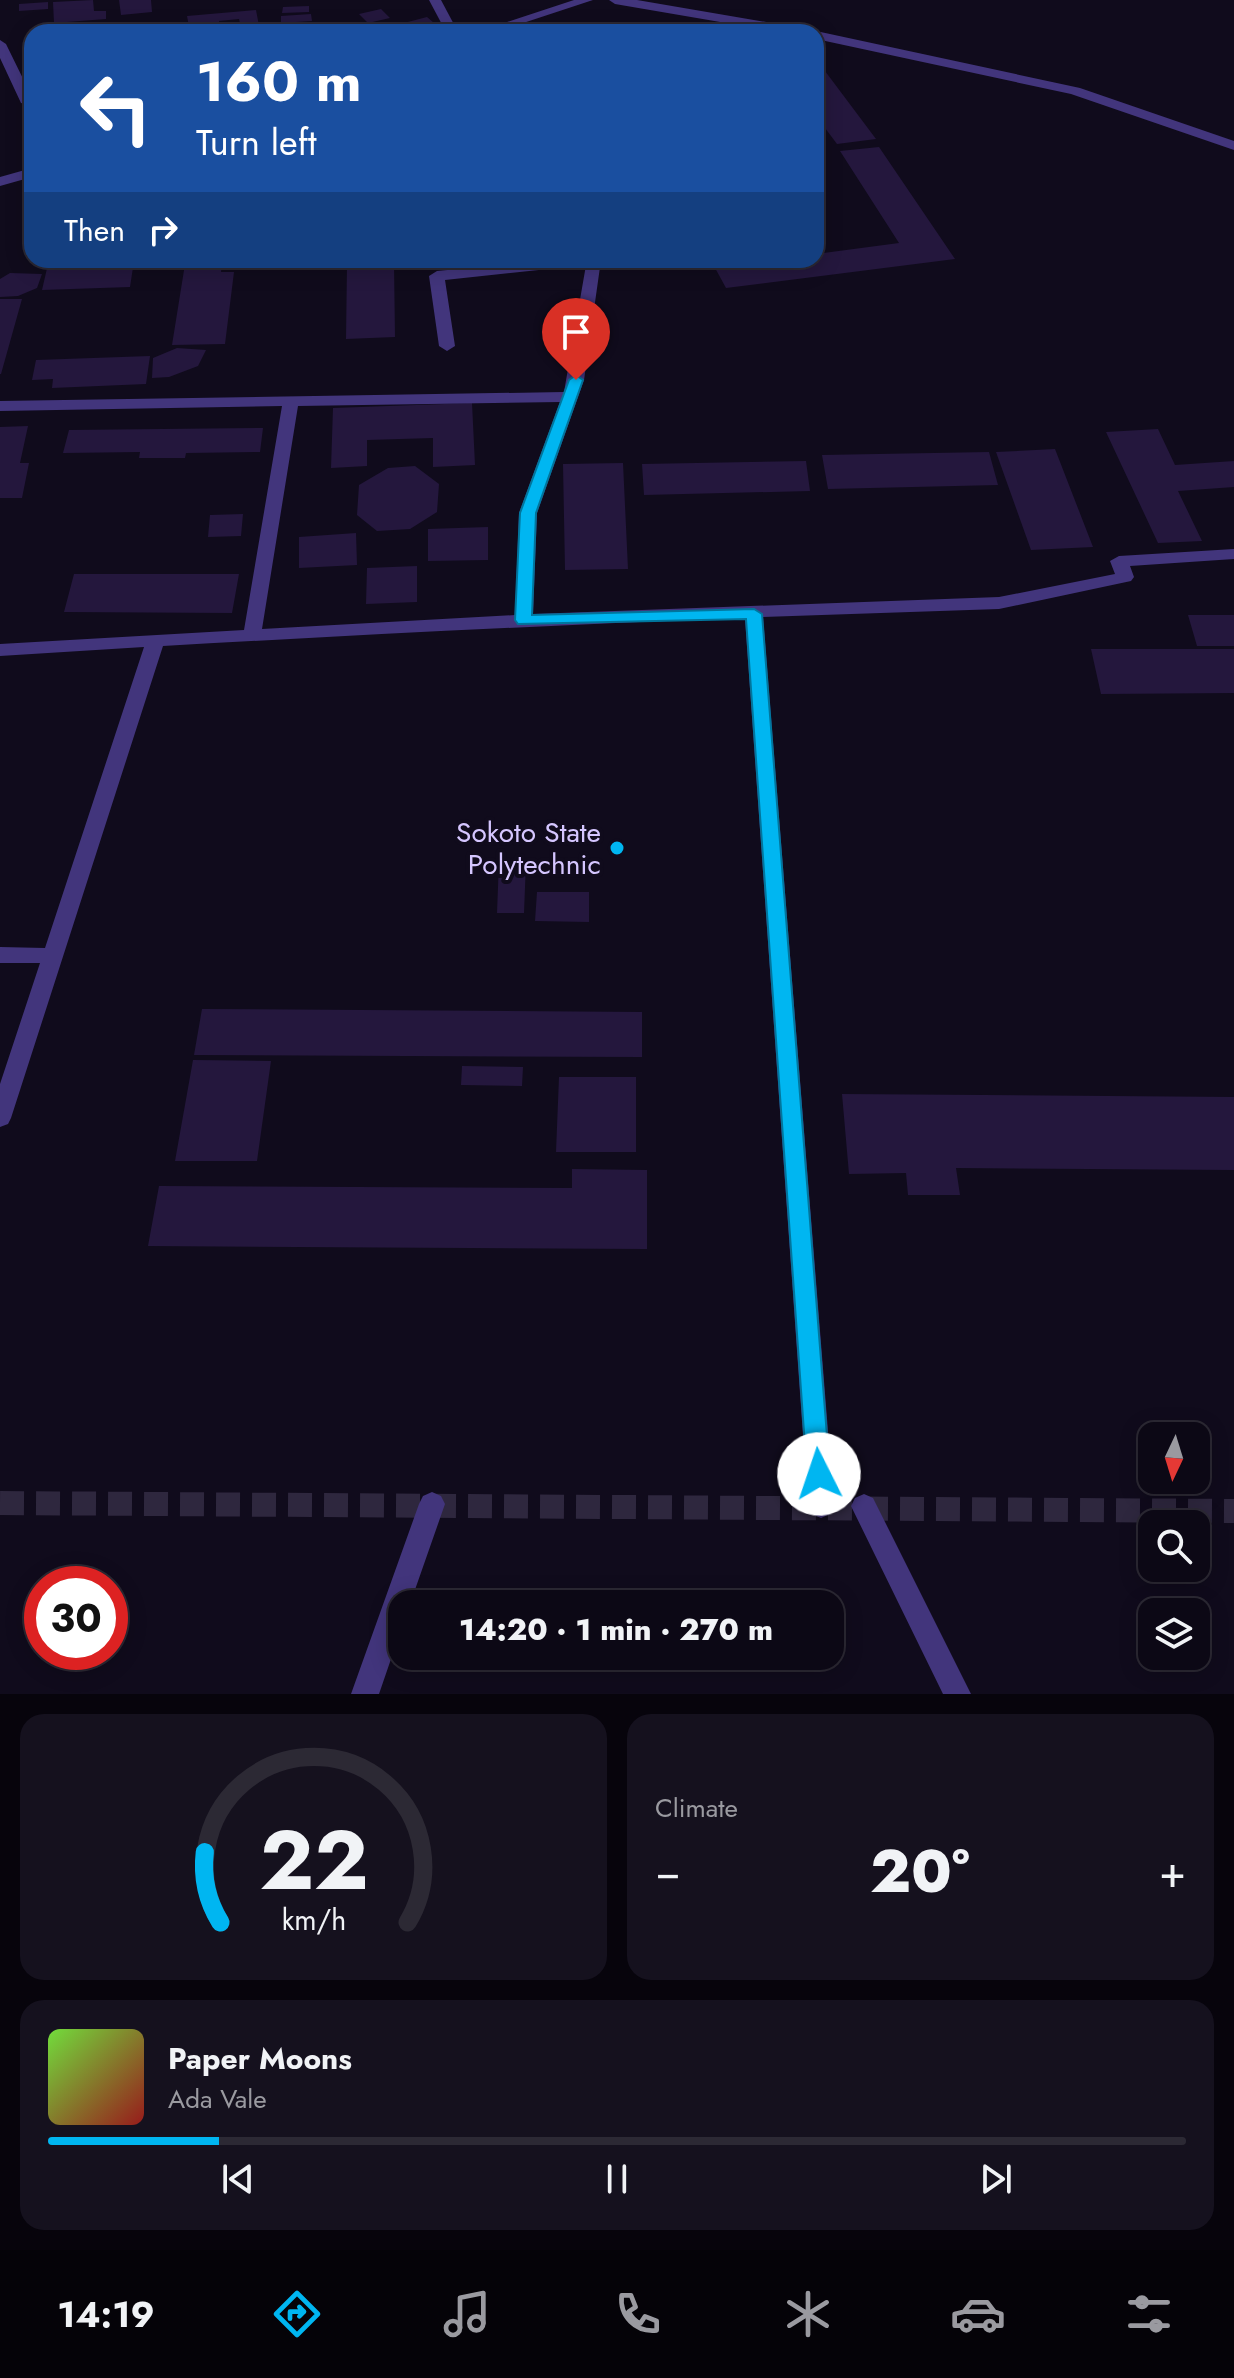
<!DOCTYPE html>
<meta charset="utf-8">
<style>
:root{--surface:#0c0815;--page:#15111e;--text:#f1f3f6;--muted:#9a9aa0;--line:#2c2934;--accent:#00b6f1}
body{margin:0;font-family:Jost,sans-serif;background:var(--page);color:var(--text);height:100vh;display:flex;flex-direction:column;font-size:30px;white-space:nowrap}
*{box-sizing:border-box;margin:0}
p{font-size:26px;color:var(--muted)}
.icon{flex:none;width:44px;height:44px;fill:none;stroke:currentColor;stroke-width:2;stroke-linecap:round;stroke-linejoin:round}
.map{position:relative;height:1694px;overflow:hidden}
.panel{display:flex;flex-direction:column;gap:20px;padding:20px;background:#07040c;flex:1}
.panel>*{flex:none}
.hud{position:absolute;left:24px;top:24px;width:800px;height:244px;border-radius:24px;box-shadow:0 4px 20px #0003,0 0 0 2px var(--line);background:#1a4fa0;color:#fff;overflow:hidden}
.needle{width:52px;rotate:184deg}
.buttons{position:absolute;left:1138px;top:1422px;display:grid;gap:16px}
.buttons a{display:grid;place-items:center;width:72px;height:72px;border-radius:16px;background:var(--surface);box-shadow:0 4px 20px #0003,0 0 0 2px var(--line);font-size:40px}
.speed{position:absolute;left:24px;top:1566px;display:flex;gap:16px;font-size:40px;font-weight:700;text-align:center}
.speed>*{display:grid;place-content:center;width:104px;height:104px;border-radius:50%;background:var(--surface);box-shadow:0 4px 20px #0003,0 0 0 2px var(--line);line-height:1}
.speed .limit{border:12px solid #d22;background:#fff;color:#111}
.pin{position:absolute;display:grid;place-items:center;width:68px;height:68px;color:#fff;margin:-82px -34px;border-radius:50% 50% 50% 0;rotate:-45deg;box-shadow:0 0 8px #0007}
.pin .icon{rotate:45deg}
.me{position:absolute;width:88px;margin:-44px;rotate:356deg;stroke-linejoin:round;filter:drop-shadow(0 0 6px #0008)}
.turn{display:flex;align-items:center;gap:28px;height:168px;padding:0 40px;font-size:36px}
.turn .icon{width:104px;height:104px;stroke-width:2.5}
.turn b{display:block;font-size:56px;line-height:68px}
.then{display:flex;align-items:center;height:76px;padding:0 40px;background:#0003;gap:16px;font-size:30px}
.big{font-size:60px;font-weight:800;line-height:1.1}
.panel .tile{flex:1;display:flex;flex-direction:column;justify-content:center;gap:12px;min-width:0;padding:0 28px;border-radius:24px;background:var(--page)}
.panel .dial{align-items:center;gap:0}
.dial svg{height:208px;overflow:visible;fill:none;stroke:var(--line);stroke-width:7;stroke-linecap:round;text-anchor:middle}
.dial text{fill:var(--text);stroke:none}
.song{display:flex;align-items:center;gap:24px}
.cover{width:96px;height:96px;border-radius:12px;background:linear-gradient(135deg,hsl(100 70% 55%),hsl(0 70% 35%))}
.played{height:8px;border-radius:4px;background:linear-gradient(90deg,var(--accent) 15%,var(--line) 15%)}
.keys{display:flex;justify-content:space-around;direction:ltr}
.heat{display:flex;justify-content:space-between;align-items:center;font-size:44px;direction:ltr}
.panel .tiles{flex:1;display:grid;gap:20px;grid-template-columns:1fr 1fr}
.tile:last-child{grid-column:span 2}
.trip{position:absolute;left:388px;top:1590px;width:456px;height:80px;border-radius:24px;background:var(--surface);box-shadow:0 4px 20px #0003,0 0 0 2px var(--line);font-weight:800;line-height:80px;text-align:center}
.dock{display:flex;height:128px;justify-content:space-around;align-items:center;background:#050308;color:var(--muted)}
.dock .icon{width:56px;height:56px}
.dock .active{color:var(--accent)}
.dock b{font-size:36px;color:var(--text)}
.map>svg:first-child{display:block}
</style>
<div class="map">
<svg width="1234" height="1694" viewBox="0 0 1234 1694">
<rect width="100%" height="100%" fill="#100b1c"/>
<path fill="#24173d" d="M93 0 94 11H106V19L54 23 53 2Z
M119 0H151L152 12 121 15Z
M48 2V9L19 11V4Z
M309 6V12L282 13 283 7Z
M381 9 390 18 368 23 359 14Z
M256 10 260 31 242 32 239 19 219 21 220 25H228L230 32H190L187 16Z
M311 14 312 21 281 23V16Z
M427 17 434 23 411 29 404 23Z
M816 59 876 139 837 144 816 116Z
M879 147 955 259 726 288 714 266 764 260H816V254L899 243 840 151Z
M342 260H410V263H394L395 337 346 339 347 265H342Z
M134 261 130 287 42 290 48 264Z
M222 263 221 272H234L225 344 172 345 185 264Z
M10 273 42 274 37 288 18 296 0 297V279Z
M0 299H22L1 374H0Z
M177 348 206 350 198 366 169 377 152 378 153 358Z
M150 356 146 384 52 388 53 379 32 380 36 360Z
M472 403 475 465 433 467V438L367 440V466L331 468 333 408Z
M28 426 20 463H29L22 498H0V427Z
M263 428 260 452 186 453 185 458H139L140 452 63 453 69 430Z
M1158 429 1175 465 1234 461V487L1178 491 1202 541 1158 543 1106 432Z
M1055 449 1093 547 1031 550 996 452Z
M989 452 998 485 828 489 822 455Z
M806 461 810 491 644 495 642 464Z
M623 463 628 569 565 570 563 464Z
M415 466 439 484 437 512 410 529 377 531 357 515 359 485 388 468Z
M243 514 241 536 208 537 210 515Z
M488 527V560L428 561V529Z
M356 533 357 565 299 568V537Z
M417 566V602L366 604 367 568Z
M74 574H239L232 613 64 612Z
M1188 615H1234V646H1197Z
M1091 649H1234V693L1101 694Z
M499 861 526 862 524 913H497Z
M537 892H589V922L535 921Z
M202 1009 642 1012V1057L194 1055Z
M193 1060 271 1061 257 1161H175Z
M462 1066 523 1067 522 1086 461 1085Z
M559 1077H636V1152H556Z
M842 1094 1234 1097V1170L956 1168 960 1195H908L906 1173 849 1174Z
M572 1169 647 1170V1249L148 1246 159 1186 572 1188Z"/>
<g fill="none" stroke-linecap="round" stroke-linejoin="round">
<path stroke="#2e273e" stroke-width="24" stroke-dasharray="24 12" stroke-linecap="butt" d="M0 1503 1234 1511"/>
<path fill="#42357c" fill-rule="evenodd" d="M429 0H441L458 32H446Z
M609 0H637L801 28 807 32H779L615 4Z
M816 31 1080 88 1234 141V150L1071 94 816 39V32H813Z
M0 40 6 44 32 97V106L21 103 0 58Z
M237 260H254L243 266 238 265Z
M550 260H601L584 380 537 513 533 614 999 597 1115 574 1110 561 1119 556 1234 549V559L1130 566 1134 577 1131 581 999 609 763 617 834 1506 830 1514 821 1518 812 1514 808 1506 745 618C551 625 355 635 163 646L11 1118 8 1124 0 1127V1084L40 963H0V947L45 948 144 647 0 656V644L244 630 282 406 0 411V401L564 392 586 265 445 280 455 346 447 351 439 346 429 276 437 271ZM560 402 519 513 515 615 262 629 298 406Z
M432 1492 441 1496 445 1504 410 1604H402V1627L379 1694H351L419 1504 423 1496Z
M864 1494 873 1498 971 1694H943L851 1506 855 1498Z"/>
<path fill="#42357c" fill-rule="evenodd" d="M574 0H593L496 32H477Z
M32 168V177L0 186V177Z"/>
</g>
<path fill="#00b6f1" stroke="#00769d" stroke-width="2" d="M576 375 583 380 536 513 532 615 754 609 762 614 830 1474 827 1481 819 1484 811 1481 807 1474 746 619 518 624 515 620 520 513 569 380Z"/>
<circle fill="#00b6f1" stroke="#100b1c" stroke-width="3" cx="617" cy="848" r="8"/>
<g text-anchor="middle" stroke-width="8" stroke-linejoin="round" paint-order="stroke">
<g font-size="28" fill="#d5c6ff" stroke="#100b1c" text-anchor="end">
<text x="601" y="842">Sokoto State<tspan x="601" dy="32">Polytechnic</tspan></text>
</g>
</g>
</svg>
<div class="buttons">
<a><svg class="needle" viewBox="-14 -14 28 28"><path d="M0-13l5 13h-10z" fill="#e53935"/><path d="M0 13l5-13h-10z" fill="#9a9aa0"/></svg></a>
<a><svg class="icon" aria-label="search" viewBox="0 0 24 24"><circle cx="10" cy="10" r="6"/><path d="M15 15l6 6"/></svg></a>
<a><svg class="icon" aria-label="layers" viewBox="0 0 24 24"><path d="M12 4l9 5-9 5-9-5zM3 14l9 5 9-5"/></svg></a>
</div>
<div class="speed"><div class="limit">30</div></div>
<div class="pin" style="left:576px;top:380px;background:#d93025"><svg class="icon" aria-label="arrive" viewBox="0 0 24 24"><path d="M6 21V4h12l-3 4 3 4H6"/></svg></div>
<svg class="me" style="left:819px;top:1474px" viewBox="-20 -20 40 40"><circle r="19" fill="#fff"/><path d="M0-13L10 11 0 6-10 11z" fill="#00b6f1"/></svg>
<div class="trip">14:20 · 1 min · 270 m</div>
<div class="hud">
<div class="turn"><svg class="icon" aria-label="left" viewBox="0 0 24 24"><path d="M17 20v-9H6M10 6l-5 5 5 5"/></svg><div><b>160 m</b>Turn left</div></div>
<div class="then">Then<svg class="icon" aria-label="right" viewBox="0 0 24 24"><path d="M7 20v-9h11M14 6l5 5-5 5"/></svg></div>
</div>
</div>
<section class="panel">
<div class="tiles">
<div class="tile dial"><svg viewBox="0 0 100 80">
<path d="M14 69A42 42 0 1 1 86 69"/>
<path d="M14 69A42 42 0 0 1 8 42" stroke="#00b6f1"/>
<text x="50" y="56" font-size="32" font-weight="700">22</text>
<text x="50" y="72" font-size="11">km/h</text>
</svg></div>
<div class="tile"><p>Climate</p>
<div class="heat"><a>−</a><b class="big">20°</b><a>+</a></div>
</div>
<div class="tile">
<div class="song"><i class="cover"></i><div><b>Paper Moons</b><p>Ada Vale</p></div></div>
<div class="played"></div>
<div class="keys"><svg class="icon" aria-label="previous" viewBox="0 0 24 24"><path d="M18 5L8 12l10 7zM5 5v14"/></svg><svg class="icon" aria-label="pause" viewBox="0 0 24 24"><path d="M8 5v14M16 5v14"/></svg><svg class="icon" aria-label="next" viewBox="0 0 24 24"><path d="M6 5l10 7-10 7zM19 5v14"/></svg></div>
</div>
</div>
</section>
<nav class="dock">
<b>14:19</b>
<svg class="icon active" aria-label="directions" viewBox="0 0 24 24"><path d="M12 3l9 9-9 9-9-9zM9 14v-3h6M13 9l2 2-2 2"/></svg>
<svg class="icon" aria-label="music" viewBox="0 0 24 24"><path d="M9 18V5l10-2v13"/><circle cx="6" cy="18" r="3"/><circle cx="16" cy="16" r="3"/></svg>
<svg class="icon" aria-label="phone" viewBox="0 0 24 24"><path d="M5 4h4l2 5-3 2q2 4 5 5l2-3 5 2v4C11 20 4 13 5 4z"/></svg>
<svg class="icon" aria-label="climate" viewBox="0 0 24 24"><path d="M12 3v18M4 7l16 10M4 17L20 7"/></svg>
<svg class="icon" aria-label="car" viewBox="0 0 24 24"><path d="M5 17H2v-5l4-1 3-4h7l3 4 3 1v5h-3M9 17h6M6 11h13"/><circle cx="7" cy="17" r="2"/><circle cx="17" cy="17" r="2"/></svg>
<svg class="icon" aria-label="filters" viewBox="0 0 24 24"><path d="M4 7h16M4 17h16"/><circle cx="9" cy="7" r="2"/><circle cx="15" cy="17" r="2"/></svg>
</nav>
